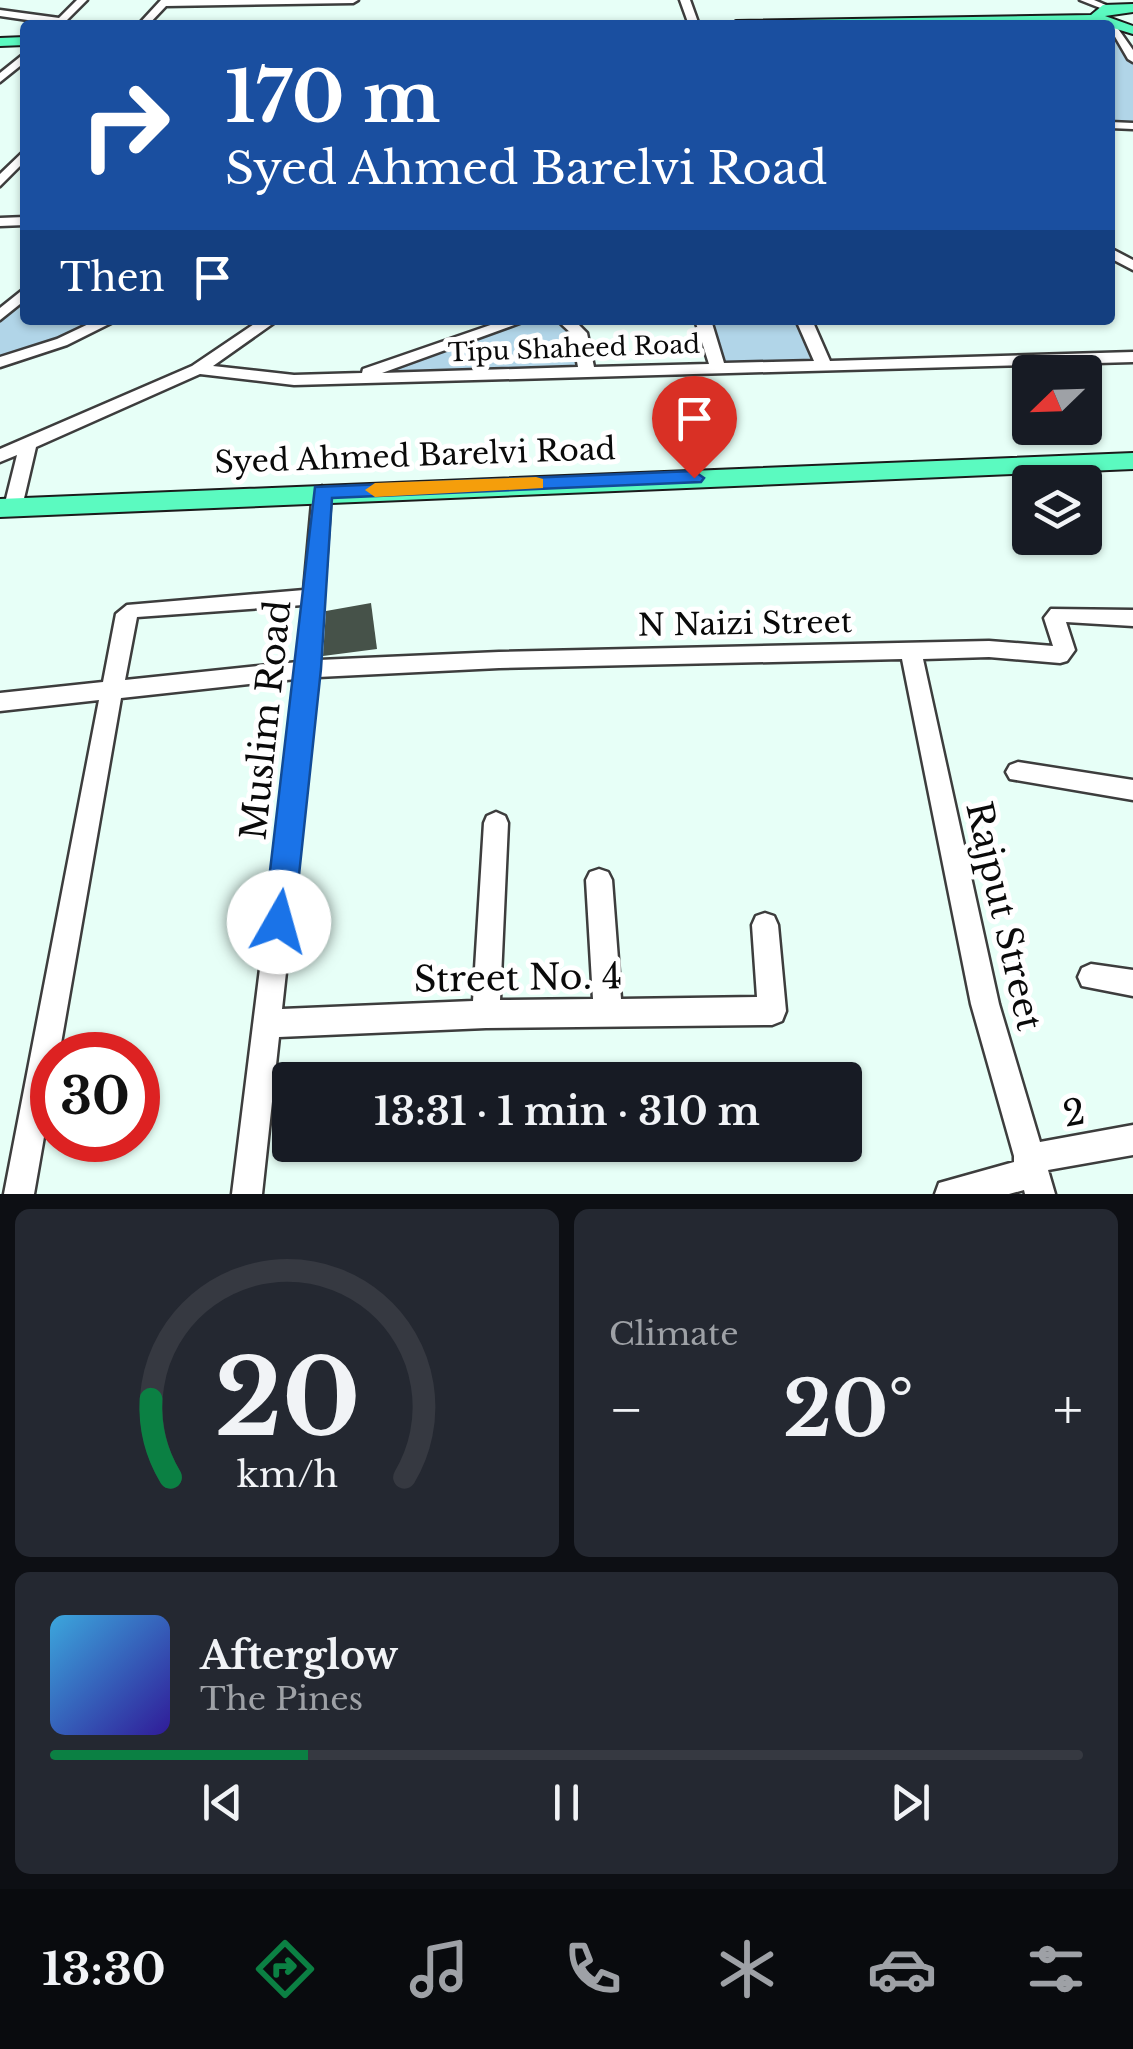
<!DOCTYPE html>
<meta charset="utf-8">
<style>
:root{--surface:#171b24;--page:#242831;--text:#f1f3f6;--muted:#9ea1a6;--line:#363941;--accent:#0b8043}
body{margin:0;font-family:"Libre Baskerville",serif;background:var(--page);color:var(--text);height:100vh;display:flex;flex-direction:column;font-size:38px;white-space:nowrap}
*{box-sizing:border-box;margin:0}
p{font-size:32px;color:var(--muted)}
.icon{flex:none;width:55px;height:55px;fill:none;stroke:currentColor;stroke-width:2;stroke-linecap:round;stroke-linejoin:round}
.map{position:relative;height:1194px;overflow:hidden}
.panel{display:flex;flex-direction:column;gap:15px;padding:15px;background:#0d0f14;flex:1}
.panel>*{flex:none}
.hud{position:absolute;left:20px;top:20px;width:1095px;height:305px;border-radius:10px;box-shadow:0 2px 8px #0004;background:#1a4fa0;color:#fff;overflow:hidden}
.needle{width:65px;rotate:247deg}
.buttons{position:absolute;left:1012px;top:355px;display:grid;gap:20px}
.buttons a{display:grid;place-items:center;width:90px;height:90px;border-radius:10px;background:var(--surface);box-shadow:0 2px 8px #0004;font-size:50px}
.speed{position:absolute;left:30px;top:1032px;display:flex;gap:20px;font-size:50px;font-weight:700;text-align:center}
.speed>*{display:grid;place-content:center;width:130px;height:130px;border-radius:50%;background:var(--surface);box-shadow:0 2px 8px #0004;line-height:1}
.speed .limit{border:15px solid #d22;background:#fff;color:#111}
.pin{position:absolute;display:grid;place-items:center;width:85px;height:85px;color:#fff;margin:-102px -42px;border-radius:50% 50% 50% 0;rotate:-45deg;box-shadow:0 0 10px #0007}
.pin .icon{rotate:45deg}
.me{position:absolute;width:110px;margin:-55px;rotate:7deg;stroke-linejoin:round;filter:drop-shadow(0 0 8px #0008)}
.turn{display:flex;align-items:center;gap:35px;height:210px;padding:0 40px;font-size:45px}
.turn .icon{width:130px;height:130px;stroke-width:2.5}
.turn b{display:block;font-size:70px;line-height:85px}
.then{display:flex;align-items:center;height:95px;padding:0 40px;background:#0003;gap:20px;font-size:38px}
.big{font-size:75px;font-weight:700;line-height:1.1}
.panel .tile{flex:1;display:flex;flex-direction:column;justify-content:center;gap:15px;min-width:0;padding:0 35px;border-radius:15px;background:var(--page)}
.panel .dial{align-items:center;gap:0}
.dial svg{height:260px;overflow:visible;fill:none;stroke:var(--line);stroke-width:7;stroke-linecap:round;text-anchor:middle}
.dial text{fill:var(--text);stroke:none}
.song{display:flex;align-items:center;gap:30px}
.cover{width:120px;height:120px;border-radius:15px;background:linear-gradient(135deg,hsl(200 70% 55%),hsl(250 70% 35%))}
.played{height:10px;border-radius:5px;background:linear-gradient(90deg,var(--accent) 25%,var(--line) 25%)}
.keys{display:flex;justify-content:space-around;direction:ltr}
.heat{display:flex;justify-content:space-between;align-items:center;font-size:55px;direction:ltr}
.panel .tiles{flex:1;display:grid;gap:15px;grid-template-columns:1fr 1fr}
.tile:last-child{grid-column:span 2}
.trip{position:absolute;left:272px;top:1062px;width:590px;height:100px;border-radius:10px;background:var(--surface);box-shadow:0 2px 8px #0004;font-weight:700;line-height:100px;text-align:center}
.tab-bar{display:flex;height:160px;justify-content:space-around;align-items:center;background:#090b0e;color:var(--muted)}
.tab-bar .icon{width:70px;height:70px}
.tab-bar .selected{color:var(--accent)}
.tab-bar b{font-size:45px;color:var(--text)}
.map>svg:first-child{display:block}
</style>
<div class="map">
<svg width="1133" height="1194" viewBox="0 0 1133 1194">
<rect width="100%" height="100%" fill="#e7fff7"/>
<path fill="#b1d5e8" d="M1110 26 1133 53V124H1110Z
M25 292V320H109L0 362V316Z
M520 320H565L573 324 587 373 348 379Z
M703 320H805L824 366 718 369Z"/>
<path fill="#465249" d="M371 603 377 649 323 656 326 611Z"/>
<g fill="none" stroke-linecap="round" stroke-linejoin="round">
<g stroke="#3d3d3d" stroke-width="5">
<path id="minor" d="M77 0H87L62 25 0 16V10L59 18Z
M161 0H358L353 3 166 6 148 25H138Z
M680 0H690L699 25H689Z
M1080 0H1094L1113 8 1108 11Z
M1114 23 1133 50V62L1128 59 1110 28Z
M25 53V62L0 82V73Z
M1110 122 1133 123V129L1110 128Z
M25 150V161L0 186V174Z
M25 217V225L0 226V218Z
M1110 248 1133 260V270L1110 258Z
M25 288V300L0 320V308Z
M97 320H117L67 345 0 367V357L57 339Z
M260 320H278L213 366 294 375 362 373 363 369 505 320H528L382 373 578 367 572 334 557 320H574L587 333 594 367 709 364 695 320H711L724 363 814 361 796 320H812L830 361 1133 352V362L294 385 200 374 36 447 22 507 20 511H6L4 507 17 455 0 462V449L192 366Z
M322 486 331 492 319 660 499 652 989 641 1053 646 1044 618 1051 609 1133 610V626L1066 622 1075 650 1067 661 1060 663 989 657 923 659 999 1004 1040 1142 1133 1125V1155L1048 1170 1055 1194H1025L1024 1190 1009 1194H935L939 1183 1014 1162V1156L971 1004 902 659 499 668 318 677 282 1009 473 1001 484 823 487 816 496 812 505 816 508 823 500 1000 593 999 586 880 590 872 599 869 608 872 612 880 621 999 757 997 752 925 756 916 765 913 774 916 778 925 786 1011 782 1021 772 1025 486 1028 279 1037 262 1194H232L296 679 121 698 59 1055H52V1091L34 1194H4L99 700 0 711V693L103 682 116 614 127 605 304 590 313 492ZM303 605 298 662 125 680 137 617Z
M1018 762 1133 780V800L1010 779 1006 772 1010 765Z
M1091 964 1133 970V996L1082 986 1078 977 1082 968Z"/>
</g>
<g stroke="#1b1b1b" stroke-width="4">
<path id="major" d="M1133 4V12L1105 16 1133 26V34L1097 23 729 25 736 21 1091 15 1103 5Z
M25 37V45L0 46V38Z
M1133 453V469L0 517V499Z"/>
</g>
<use href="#minor" fill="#fff" fill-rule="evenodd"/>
<use href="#major" fill="#5bfac0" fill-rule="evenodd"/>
</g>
<path fill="#1a73e8" stroke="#114b97" stroke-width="2.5" d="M694 471 704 478 701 482 332 498 321 669 294 922 289 932 279 936 269 932 264 922 315 487Z"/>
<path fill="#f59e0b" d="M536 477 543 479V488L375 497 365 490 375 483Z"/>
<g text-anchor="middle" stroke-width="10" stroke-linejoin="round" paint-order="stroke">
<g font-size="25" fill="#0a0a0a" stroke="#fff">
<text transform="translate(574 348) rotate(-2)" y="9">Tipu Shaheed Road</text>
</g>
<g font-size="30" fill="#0a0a0a" stroke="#fff">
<text transform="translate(415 456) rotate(-2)" y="10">Syed Ahmed Barelvi Road</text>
<text transform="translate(745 624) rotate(-1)" y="10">N Naizi Street</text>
</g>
<g font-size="35" fill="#0a0a0a" stroke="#fff">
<text transform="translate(266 720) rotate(-84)" y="12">Muslim Road</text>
<text transform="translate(1004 916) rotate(77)" y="12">Rajput Street</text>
<text transform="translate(518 978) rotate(-1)" y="12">Street No. 4</text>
<text transform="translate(1074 1113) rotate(-10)" y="12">2</text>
</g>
</g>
</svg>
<div class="buttons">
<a><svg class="needle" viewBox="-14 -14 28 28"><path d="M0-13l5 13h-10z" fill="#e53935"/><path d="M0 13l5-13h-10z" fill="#9ea1a6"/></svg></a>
<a><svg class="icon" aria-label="layers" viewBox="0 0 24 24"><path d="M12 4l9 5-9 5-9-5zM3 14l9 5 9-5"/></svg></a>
</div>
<div class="speed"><div class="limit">30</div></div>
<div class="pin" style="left:694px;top:478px;background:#d93025"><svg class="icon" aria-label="arrive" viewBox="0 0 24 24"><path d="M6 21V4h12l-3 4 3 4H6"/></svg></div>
<svg class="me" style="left:279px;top:922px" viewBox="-20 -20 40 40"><circle r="19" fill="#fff"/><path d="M0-13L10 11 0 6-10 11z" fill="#1a73e8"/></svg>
<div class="trip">13:31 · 1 min · 310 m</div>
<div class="hud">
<div class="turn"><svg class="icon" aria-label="right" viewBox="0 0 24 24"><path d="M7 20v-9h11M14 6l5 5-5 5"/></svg><div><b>170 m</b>Syed Ahmed Barelvi Road</div></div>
<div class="then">Then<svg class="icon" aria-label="arrive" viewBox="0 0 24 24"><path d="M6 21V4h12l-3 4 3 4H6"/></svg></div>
</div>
</div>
<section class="panel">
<div class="tiles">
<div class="tile dial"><svg viewBox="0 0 100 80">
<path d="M14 69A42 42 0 1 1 86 69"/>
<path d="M14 69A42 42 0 0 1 8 45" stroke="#0b8043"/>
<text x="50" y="56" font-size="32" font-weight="700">20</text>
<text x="50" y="72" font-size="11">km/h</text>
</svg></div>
<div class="tile"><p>Climate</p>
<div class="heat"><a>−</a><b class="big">20°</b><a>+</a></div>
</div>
<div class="tile">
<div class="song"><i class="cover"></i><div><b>Afterglow</b><p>The Pines</p></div></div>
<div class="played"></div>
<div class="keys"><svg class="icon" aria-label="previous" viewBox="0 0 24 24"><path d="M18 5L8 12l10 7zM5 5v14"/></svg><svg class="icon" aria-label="pause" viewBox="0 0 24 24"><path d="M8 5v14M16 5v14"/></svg><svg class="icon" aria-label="next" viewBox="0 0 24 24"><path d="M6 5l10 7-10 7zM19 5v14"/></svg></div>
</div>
</div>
</section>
<nav class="tab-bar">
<b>13:30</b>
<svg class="icon selected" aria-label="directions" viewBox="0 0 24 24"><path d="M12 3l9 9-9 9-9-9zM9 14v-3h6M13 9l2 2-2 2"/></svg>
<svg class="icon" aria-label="music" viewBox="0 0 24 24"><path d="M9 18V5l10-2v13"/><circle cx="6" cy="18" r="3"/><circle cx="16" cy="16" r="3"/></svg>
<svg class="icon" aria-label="phone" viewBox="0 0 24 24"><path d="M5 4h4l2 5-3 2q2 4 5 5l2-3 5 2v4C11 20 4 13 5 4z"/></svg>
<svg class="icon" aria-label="climate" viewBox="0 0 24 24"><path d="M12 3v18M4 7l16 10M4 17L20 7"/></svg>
<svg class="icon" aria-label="car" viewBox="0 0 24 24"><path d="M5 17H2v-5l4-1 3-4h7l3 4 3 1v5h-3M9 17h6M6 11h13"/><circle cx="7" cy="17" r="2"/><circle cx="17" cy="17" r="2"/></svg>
<svg class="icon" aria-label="filters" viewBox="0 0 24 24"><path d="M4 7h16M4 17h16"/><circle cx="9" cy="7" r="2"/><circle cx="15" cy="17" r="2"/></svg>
</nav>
